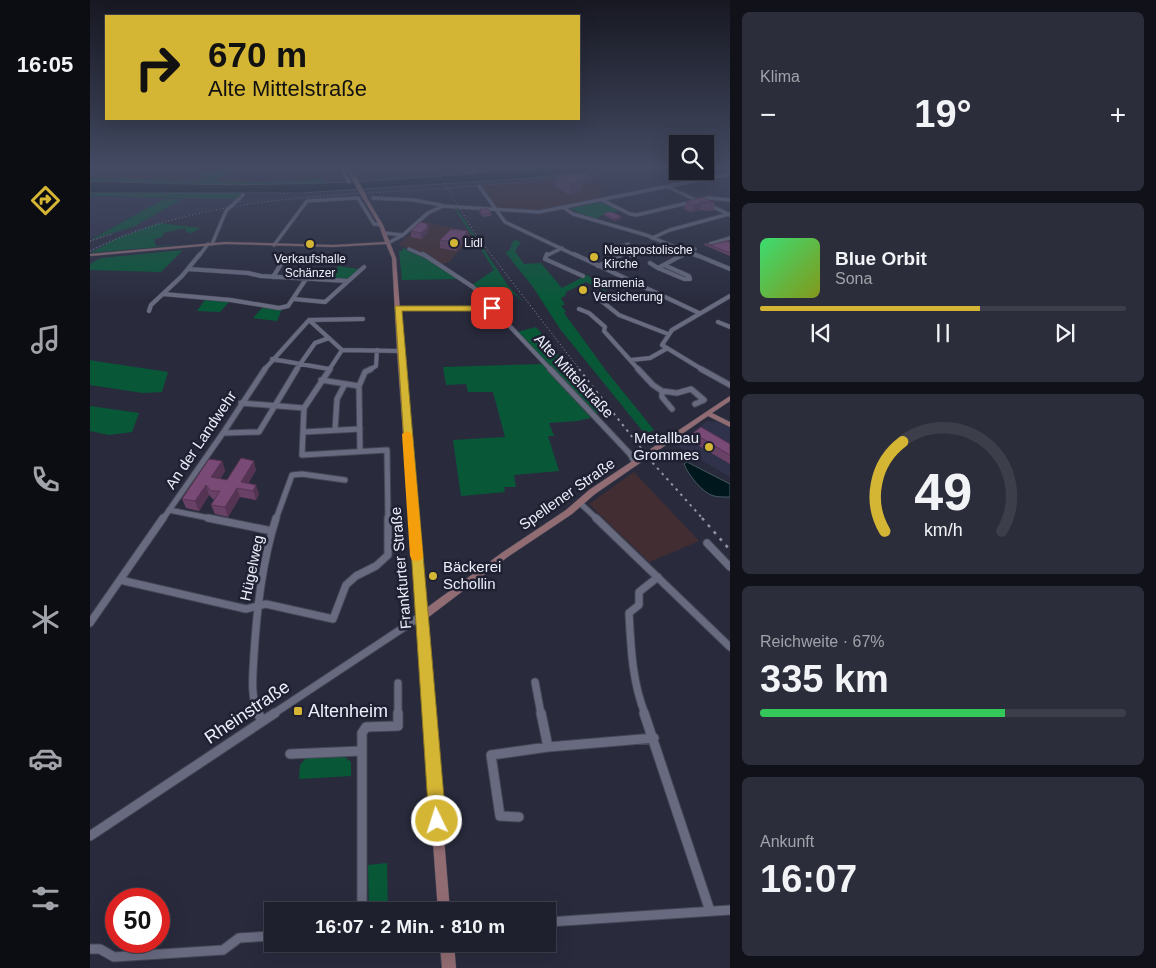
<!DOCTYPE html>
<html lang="de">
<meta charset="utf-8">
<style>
:root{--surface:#1f202e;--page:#2c2d3a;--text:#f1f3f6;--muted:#a1a3aa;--line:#3c3e4a;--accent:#d5b534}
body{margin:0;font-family:Helvetica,sans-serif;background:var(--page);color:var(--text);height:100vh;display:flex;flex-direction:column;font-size:19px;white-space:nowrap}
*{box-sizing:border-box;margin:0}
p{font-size:16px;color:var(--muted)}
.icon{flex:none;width:28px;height:28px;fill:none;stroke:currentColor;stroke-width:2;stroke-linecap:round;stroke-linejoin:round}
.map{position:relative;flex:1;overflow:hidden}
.details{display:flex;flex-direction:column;gap:12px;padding:12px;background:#111219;width:426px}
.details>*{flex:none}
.guide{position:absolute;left:15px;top:15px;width:475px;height:105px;border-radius:0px;box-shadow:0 5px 20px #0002,0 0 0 1px var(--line);background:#d5b534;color:#111;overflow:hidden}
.buttons{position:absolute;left:579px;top:135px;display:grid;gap:10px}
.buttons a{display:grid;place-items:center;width:45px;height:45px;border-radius:0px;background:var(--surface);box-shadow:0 5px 20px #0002,0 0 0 1px var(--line);font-size:25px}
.speed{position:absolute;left:15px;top:888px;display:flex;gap:10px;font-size:25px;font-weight:700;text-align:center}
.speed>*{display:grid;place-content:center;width:65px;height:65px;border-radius:50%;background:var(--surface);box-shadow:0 5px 20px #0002,0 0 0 1px var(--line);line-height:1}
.speed .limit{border:8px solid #d22;background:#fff;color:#111}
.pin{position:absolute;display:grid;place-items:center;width:42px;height:42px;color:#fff;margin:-21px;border-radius:10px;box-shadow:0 2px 8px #0006}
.me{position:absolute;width:55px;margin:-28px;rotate:356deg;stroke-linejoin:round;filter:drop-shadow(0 0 4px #0008)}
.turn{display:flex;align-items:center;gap:18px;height:105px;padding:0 20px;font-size:22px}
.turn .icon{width:65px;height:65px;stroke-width:2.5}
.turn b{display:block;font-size:35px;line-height:42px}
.big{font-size:38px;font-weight:700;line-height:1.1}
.details .widget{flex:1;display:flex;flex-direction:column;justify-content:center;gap:8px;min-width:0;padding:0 18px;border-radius:8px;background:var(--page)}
.details .dial{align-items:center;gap:0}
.dial svg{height:130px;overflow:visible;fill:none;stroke:var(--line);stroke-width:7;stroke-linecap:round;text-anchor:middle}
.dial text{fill:var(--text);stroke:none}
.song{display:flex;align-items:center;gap:15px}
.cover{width:60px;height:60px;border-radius:8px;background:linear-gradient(135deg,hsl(140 70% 55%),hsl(70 70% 35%))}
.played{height:5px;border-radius:2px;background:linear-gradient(90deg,var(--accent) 60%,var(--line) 60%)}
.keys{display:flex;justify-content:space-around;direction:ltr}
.heat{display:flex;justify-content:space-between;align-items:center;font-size:28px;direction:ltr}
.charge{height:8px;border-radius:4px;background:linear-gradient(90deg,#34c759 67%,var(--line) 0)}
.trip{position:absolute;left:174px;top:902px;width:292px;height:50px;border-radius:0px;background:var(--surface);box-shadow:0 5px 20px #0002,0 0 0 1px var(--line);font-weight:700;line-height:50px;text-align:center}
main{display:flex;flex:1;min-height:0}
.menu{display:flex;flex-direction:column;width:90px;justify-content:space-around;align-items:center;background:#0c0d12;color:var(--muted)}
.menu .icon{width:35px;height:35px}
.menu .on{color:var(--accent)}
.menu b{font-size:22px;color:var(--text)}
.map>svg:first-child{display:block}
</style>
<main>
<nav class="menu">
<b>16:05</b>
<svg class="icon on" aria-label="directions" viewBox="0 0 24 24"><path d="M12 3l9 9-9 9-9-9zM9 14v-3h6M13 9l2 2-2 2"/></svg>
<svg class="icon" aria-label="music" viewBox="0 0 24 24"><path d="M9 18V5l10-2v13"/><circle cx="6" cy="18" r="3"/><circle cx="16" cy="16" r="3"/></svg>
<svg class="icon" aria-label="phone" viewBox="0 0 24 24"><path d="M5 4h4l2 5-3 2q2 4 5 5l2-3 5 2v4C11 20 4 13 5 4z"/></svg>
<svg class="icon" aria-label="climate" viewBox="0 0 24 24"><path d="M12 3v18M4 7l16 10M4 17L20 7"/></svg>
<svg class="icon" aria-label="car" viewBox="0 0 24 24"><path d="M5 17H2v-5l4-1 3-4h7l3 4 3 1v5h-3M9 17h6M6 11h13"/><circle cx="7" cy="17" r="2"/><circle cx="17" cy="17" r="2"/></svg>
<svg class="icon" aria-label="filters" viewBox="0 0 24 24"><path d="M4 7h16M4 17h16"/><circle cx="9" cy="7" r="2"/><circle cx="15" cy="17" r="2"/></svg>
</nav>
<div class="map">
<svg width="640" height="968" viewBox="0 0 640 968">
<rect width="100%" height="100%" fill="#292b3d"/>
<path fill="#422e32" d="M499 177 519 188H505L512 193 509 194 515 197 446 210 406 207 390 186Z
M334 222 379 231 386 243 382 248 373 246 359 262 350 265 329 251 308 245Z
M544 472 609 541 559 562 499 504Z"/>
<path fill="#2f324a" d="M0 167H129L111 176 114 177 109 181 0 178Z
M293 167H336L339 173 297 176Z
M267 192 268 194 147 205 102 214 40 233 0 252V250L31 234 75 218 0 242V240L45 226 91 199H74L0 239V196L164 199Z
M617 421 628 422 640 428V477L586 445Z"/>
<path fill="#085838" d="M130 167H149L125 181 181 182 235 179 233 182H262L133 185 0 181V178L109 181 113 177 110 176Z
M11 192 153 193 148 199 0 196V193Z
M74 199H92L45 226 0 240Z
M512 202 529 211 510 216 508 219 488 213 480 208Z
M363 206 366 207 419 287 434 302 424 294 396 300 382 285 404 270Z
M69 223 110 228 102 233 96 232 95 228 73 233V237L64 239 66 246 89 245 0 253 26 239Z
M426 240 431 242 425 251 434 264 451 263 472 288 497 275 517 289 514 291 496 282 476 292 475 296 471 298 475 305H471L476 312 474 313 517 372 564 430 555 434 470 329 443 287 415 252 419 251 423 241Z
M312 248 327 252 368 279 312 280 309 251H312Z
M93 250 71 272 0 270V264L11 258Z
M248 266 269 269 258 279 239 278Z
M115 300 139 302 130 312 107 311Z
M172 308 192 309 187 321 163 318Z
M446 327 514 412 504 414 427 332Z
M0 360 5 361 78 372 72 392 53 393 0 385Z
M452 364 501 418 487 421 459 423 464 436H458L469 471 424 475 426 487H414L415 492 371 496 363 440 415 437 403 392H378L376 384 356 385 353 367Z
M0 406 49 413 42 432 19 435 0 431Z
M255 757 261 762V776L209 779 210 765 216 758Z
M297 863 298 911H279L278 865Z"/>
<path fill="#00171e" stroke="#475860" d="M453 167H534L442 178 212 193H0V181C64 183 128 186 193 184 280 183 366 175 453 167Z
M597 462 640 484V497C635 497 628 497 624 496 612 493 598 474 594 464Z"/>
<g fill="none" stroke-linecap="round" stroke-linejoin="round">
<g stroke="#464857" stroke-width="4.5">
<path id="street-far4" d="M251 167 259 182
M383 171 388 167
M389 186 415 222 487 256
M578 187 608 201
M283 198 323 200 351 205
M512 200 540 214 547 215 618 198 640 200
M619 205 640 215
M473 207 483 214 556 235 607 256
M294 233 313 235
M562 238 580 230 639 214
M298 243 313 235 338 213 353 206 449 212 640 174
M122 244 136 211 153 195
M538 244 527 249 542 256
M620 244 640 238
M184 245 217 201 268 198 284 224 291 225
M319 249 335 256
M109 256 118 244
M456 256 472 248
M530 256 536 253
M592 256 605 249"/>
</g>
<g stroke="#464857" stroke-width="5">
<path id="street-far3" d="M333 254 383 287 461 370
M457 254 455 259 493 276
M484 254 609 313
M539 254 545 257
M604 254 640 269
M560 263 568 268
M574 265 599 276 600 279H594L568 268 594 254
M508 266 533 254
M98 269 158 273 171 276 258 281
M183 277 191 264
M73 294 141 300 189 308 198 306 216 279
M204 299 235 302 274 267
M509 299 529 315 578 334
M307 308H402
M489 309 499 313 515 327 514 331 549 370
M59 311 61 305 92 276 110 254
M219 320 252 350
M628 322 640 327
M182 359 239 369
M541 360 560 358 576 349
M174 370 219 320 273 319
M206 370 225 343 239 338
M239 370 252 350 310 351
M279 370 286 366 287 350
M613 370 572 345 582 330 640 296"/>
</g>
<g stroke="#464857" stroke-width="7">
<path id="street-far2" d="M240 369 214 408 212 455 297 450 298 519
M460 369 540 454 545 463
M548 369 563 385 572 391V397L582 409
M611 369 640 385
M231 380 269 386 270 451
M269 386 275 372 281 369
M572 391 587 393 601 389 614 400 605 404
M151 403 214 408
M245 430 247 399 255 384
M213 432 270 429
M133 433 169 432 207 369
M490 503 507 519
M79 510 124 519
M73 519 133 433 175 369
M186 519 202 475 212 474 255 480"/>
</g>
<g stroke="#464857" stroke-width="9">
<path id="street-far1" d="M118 518 182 531
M506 518 640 647
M617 543 640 567
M30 580 156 609 176 604 243 619 256 585 266 576 286 566 298 555V518
M0 623 73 518
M445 682 451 714
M308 683V714
M168 714C160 694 163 675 164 654 167 608 172 563 186 518
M183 714 331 616
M555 714C542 681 541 648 539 613L549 605V592L568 577"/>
</g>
<g stroke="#464857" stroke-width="11">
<path id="street" d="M168 713 172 721
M451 713 458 747
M554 713 620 911
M200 754 271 751
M429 817 410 816 401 755 458 747 564 738
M0 836 185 713
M272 911V733L276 727 308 726V713
M458 922 640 910
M0 949H10L24 957 133 950 149 938 182 936"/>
</g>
<g stroke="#464857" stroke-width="1">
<path id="secondary" d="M256 167H259L265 179H263Z
M275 197 277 198 293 225 306 258 313 351 335 609 413 552 476 510 499 490 640 396V401L622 413 640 422V427L618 416 505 494 482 514 419 556 336 619 360 911H348L307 351 302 258 296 244 243 247 135 244 0 256V254L135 242 243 245 295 242 289 225 273 198Z
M350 944H364L366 968H352Z"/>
</g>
<use href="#street-far4" stroke="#686b80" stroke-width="3"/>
<use href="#street-far3" stroke="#686b80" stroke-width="4"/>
<use href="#street-far2" stroke="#686b80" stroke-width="5"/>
<use href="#street-far1" stroke="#686b80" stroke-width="7"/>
<use href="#street" stroke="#686b80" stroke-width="9"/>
<use href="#secondary" fill="#926c73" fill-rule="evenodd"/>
<path stroke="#9395a4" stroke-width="1" stroke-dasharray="1 2.5" stroke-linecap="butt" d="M345 167 386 235 490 370
M0 241 22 234
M0 251C104 200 215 197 328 190 405 185 482 179 558 167"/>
<path stroke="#9395a4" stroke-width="2" stroke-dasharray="2.5 4.5" stroke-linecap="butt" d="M489 369 561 461 613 519"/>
<path stroke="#9395a4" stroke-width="2.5" stroke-dasharray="3 6" stroke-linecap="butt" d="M612 518 640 550"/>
<g stroke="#464857" stroke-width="5.5" stroke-linecap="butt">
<path id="secondary-bridge" d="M264 178 275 198"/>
</g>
<use href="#secondary-bridge" stroke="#926c73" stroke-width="4.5"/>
</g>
<path fill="#694066" d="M482 175 503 177 502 182 492 185 490 192 479 195 465 187 467 176Z
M596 202 625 203 623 211 610 210 601 212 594 209Z
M390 209 401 213V216L393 217 389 212Z
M514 213 531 219 524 221 514 215Z
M338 224V232L331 239 321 237V231Z
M377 239 366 251 350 248V240Z
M640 242V256L614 245 615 243 621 245Z
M576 251 589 252 580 257 575 255Z
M603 433 640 444V464L599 440Z
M132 461 135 471 130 479 137 480 166 470 158 483 169 494 166 500 150 497 138 517 125 514 121 505 124 500 119 495 109 511 96 508 92 499Z"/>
<path fill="#553453" d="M503 177 502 182 492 185 490 192 479 195 481 183 487 181Z
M613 202 610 210 601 212 604 205Z
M532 217 531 219 524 221V219Z
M338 224V232L331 239V233Z
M378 231 377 239 366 251 367 243Z
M591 248 589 252 580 257 582 253Z
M132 461 135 471 125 487 121 477Z
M164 461 166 470 155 489 151 482Z
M116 485 119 495 109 511 105 501Z
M166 485 169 494 166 500 163 491Z
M147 488 150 497 138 517 135 507Z"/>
<path fill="#7a4a77" stroke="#553453" d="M496 173 503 177 490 180 482 175Z
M479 174 493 181 481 183 467 176Z
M612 197 625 203 613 202 604 205 596 202Z
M390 209H398L401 213 393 214Z
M522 212 532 217 524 219 514 213Z
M330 222 338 224 336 226H339L331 233 321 231Z
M361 229 378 231 367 243 350 240Z
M637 241 640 242V253L615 243 621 245Z
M582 248H591L582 253 576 251Z
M611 427 640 444V455L603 433Z
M151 458 164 461 151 482 166 485 163 491 147 488 135 507 121 505 130 491H121L116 485 105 501 92 499 119 459 132 461 121 477 137 480Z"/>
<linearGradient id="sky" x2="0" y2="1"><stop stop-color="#171822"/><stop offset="0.55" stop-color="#434a62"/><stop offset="1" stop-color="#434a62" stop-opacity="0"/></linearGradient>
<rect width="640" height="303" fill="url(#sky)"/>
<path fill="#d5b534" stroke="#8a7622" d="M305 306H402L406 308 402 311H312L356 821 354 827 347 830 341 827 339 821Z"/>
<path fill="#f59e0b" d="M317 431 322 434 333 556 331 560 327 561 322 560 320 556 312 434Z"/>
<g fill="#d5b534" stroke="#1f2133" stroke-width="2">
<circle cx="364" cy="243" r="5"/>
<circle cx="220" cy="244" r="5"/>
<circle cx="504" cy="257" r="5"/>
<circle cx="493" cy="290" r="5"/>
<circle cx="619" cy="447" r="5"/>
<circle cx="343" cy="576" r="5"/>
<rect x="203" y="706" width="10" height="10" rx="2.5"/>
</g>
<g text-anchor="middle" stroke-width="5" stroke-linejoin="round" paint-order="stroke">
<g font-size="12" fill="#eceefa" stroke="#1f2133" text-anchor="start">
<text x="374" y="247">Lidl</text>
<text x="514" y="254">Neuapostolische<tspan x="514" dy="14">Kirche</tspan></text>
<text x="220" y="263" text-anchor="middle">Verkaufshalle<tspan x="220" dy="14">Schänzer</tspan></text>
<text x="503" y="287">Barmenia<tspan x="503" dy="14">Versicherung</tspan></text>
</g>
<g font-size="15" fill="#eceefa" stroke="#1f2133">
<text transform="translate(484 376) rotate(47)" y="5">Alte Mittelstraße</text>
<text transform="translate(111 440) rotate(-56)" y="5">An der Landwehr</text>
<text transform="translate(477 494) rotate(-35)" y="5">Spellener Straße</text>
<text transform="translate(162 568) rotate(-78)" y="5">Hügelweg</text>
<text transform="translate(311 568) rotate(-95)" y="5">Frankfurter Straße</text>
</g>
<g font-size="15" fill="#eceefa" stroke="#1f2133" text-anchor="end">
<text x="609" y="443">Metallbau<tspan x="609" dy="17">Grommes</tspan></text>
<text x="353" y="572" text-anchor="start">Bäckerei<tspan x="353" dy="17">Schollin</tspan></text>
</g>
<g font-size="18" fill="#eceefa" stroke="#1f2133" text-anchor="start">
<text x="218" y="717">Altenheim</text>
</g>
<g font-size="18" fill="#eceefa" stroke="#1f2133">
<text transform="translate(157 712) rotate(-34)" y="6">Rheinstraße</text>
</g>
</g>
</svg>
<div class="buttons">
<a><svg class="icon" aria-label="search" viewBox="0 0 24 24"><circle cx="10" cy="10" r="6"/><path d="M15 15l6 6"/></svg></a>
</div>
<div class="speed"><div class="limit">50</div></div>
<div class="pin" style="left:402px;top:308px;background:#d93025"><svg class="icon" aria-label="arrive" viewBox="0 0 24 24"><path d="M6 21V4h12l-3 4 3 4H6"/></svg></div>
<svg class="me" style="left:347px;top:821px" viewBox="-20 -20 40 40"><circle r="17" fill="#d5b534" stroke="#fff" stroke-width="3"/><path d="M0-11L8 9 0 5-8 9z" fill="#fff"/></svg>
<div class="trip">16:07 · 2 Min. · 810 m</div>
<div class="guide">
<div class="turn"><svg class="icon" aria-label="right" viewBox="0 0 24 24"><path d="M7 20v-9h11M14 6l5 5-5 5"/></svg><div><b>670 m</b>Alte Mittelstraße</div></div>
</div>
</div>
<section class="details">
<div class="widget"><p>Klima</p>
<div class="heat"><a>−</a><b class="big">19°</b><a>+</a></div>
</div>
<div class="widget">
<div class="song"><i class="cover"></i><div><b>Blue Orbit</b><p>Sona</p></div></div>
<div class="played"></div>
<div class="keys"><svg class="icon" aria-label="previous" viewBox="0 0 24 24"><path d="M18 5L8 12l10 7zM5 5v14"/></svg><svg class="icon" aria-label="pause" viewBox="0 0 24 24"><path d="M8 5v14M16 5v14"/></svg><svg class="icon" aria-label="next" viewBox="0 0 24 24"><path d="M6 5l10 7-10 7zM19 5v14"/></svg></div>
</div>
<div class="widget dial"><svg viewBox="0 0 100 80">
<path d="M14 69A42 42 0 1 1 86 69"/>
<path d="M14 69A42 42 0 0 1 25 14" stroke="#d5b534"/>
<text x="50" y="56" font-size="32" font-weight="700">49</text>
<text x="50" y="72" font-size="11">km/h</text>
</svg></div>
<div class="widget"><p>Reichweite · 67%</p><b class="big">335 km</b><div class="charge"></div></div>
<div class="widget"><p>Ankunft</p><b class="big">16:07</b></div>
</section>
</main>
